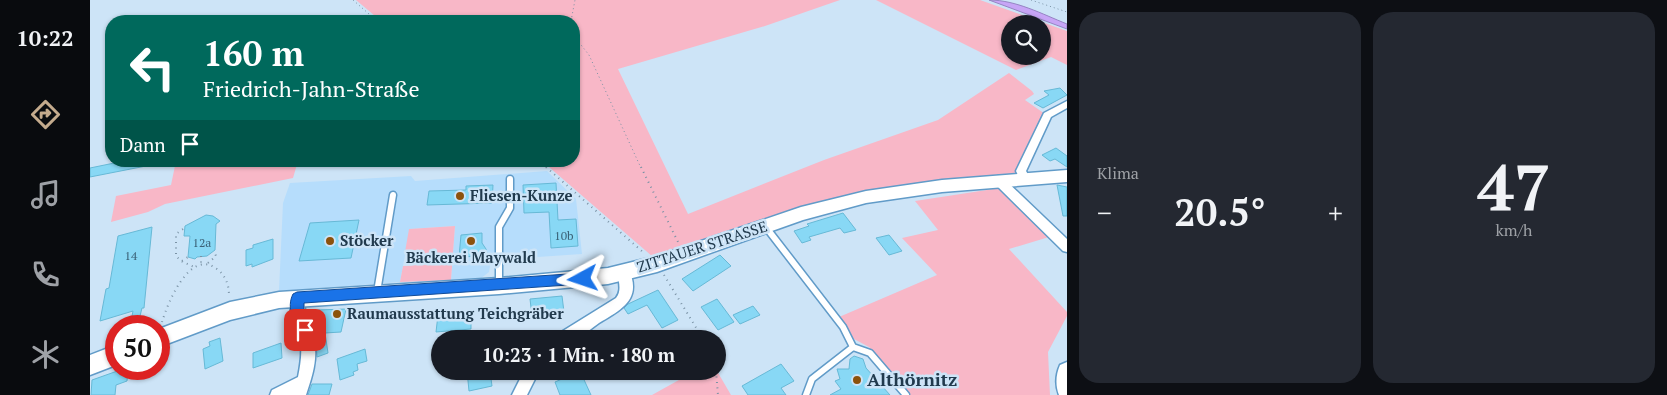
<!DOCTYPE html>
<html lang="de">
<meta charset="utf-8">
<style>
:root{--surface:#171b24;--page:#242831;--text:#f1f3f6;--muted:#9ea1a6;--accent:#c4ab8d}
body{margin:0;font-family:"PT Serif",serif;background:var(--page);color:var(--text);height:100vh;display:flex;flex-direction:column;font-size:19px;white-space:nowrap}
*{box-sizing:border-box;margin:0}
p{font-size:16px;color:var(--muted)}
.icon{flex:none;width:28px;height:28px;fill:none;stroke:currentColor;stroke-width:2;stroke-linecap:round;stroke-linejoin:round}
.map{position:relative;flex:1;overflow:hidden}
.side{display:flex;flex-direction:column;gap:12px;padding:12px;background:#0d0f14;width:600px}
.side>*{flex:none}
.top-card{position:absolute;left:15px;top:15px;width:475px;height:152px;border-radius:20px;box-shadow:0 1px 4px #0004;background:#00695c;color:#fff;overflow:hidden}
.buttons{position:absolute;left:911px;top:15px;display:grid;gap:10px}
.buttons a{display:grid;place-items:center;width:50px;height:50px;border-radius:50%;background:var(--surface);box-shadow:0 1px 4px #0004;font-size:25px}
.speed{position:absolute;left:15px;top:315px;display:flex;gap:10px;font-size:25px;font-weight:700;text-align:center}
.speed>*{display:grid;place-content:center;width:65px;height:65px;border-radius:50%;background:var(--surface);box-shadow:0 1px 4px #0004;line-height:1}
.speed .limit{border:8px solid #d22;background:#fff;color:#111}
.pin{position:absolute;display:grid;place-items:center;width:42px;height:42px;color:#fff;margin:-21px;border-radius:10px;box-shadow:0 2px 8px #0006}
.me{position:absolute;width:55px;margin:-28px;rotate:265deg;stroke-linejoin:round;filter:drop-shadow(0 0 4px #0008)}
.turn{display:flex;align-items:center;gap:18px;height:105px;padding:0 15px;font-size:22px}
.turn .icon{width:65px;height:65px;stroke-width:2.5}
.turn b{display:block;font-size:35px;line-height:42px}
.then{display:flex;align-items:center;height:48px;padding:0 15px;background:#0003;gap:10px;font-size:19px}
.big{font-size:38px;font-weight:800;line-height:1.1}
.side .tile{flex:1;display:flex;flex-direction:column;justify-content:center;gap:8px;min-width:0;padding:0 18px;border-radius:20px;background:var(--page)}
.side .dial{align-items:center;gap:0}
.dial b{font-size:65px;line-height:1}
.heat{display:flex;justify-content:space-between;align-items:center;font-size:28px;direction:ltr}
.side .tiles{flex:1;display:grid;gap:12px;grid-template-columns:repeat(2,1fr)}
.trip{position:absolute;left:341px;top:330px;width:295px;height:50px;border-radius:25px;background:var(--surface);box-shadow:0 1px 4px #0004;font-weight:800;line-height:50px;text-align:center}
main{display:flex;flex:1;min-height:0}
.tabs{display:flex;flex-direction:column;width:90px;justify-content:space-around;align-items:center;background:#090b0e;color:var(--muted)}
.tabs .icon{width:35px;height:35px}
.tabs .selected{color:var(--accent)}
.tabs b{font-size:22px;color:var(--text)}
.map>svg:first-child{display:block}
</style>
<main>
<nav class="tabs">
<b>10:22</b>
<svg class="icon selected" aria-label="directions" viewBox="0 0 24 24"><path d="M12 3l9 9-9 9-9-9zM9 14v-3h6M13 9l2 2-2 2"/></svg>
<svg class="icon" aria-label="music" viewBox="0 0 24 24"><path d="M9 18V5l10-2v13"/><circle cx="6" cy="18" r="3"/><circle cx="16" cy="16" r="3"/></svg>
<svg class="icon" aria-label="phone" viewBox="0 0 24 24"><path d="M5 4h4l2 5-3 2q2 4 5 5l2-3 5 2v4C11 20 4 13 5 4z"/></svg>
<svg class="icon" aria-label="climate" viewBox="0 0 24 24"><path d="M12 3v18M4 7l16 10M4 17L20 7"/></svg>
</nav>
<div class="map">
<svg width="977" height="395" viewBox="0 0 977 395">
<rect width="100%" height="100%" fill="#cde4f7"/>
<path fill="#b6ddfc" d="M457 171 486 199 492 254 401 260 399 272 390 279 361 280 365 226 320 229 310 282 189 291 193 203 200 183 321 176 325 181Z"/>
<path fill="#f8b7c7" fill-rule="evenodd" d="M266 0H750L675 26 528 69 598 214 734 160 848 120 919 73 942 91 944 94 935 100 955 114 928 173 789 189 734 201 563 257 452 161H484V21H291Z
M786 0H890L977 31V65L961 57 926 70ZM920 24H952V56H920Z
M86 161H208L203 178 75 204 58 212 21 222 26 196 81 185Z
M910 188 959 237 919 249 977 312V316L958 352 960 395H820L779 347 764 339 749 317 847 275 812 238 848 230 825 201Z
M365 226 361 280 310 282 313 266 329 265 330 250 315 252 319 229Z
M605 371H627L641 395H562Z"/>
<path fill="#c7a5f6" stroke="#9585c3" d="M899 0C926 0 952 14 977 24V29Z"/>
<path fill="#88d8f5" stroke="#67b9d6" d="M970 88 977 95 953 108 944 103 959 95 954 91Z
M966 148 977 156V167L965 159 960 161 952 155Z
M34 161H60L61 165 0 177V168Z
M466 183 468 220 486 219 488 246 461 248 459 212 434 213 433 185Z
M403 185 402 203 337 205 339 191 376 190V186Z
M967 185 977 187V216H973Z
M753 213 766 230 754 233 750 228 719 237 721 240 712 243 704 231 719 226 717 224Z
M116 215 123 216 130 221 126 224 125 250 117 256 107 257 105 259 98 257 100 236H94L95 226Z
M269 220 261 258 209 261 220 223Z
M62 227 54 308H52L48 324 40 326 43 311 10 321 16 289 19 288 28 236Z
M392 233V243L396 249 397 253 394 256 369 257 371 235Z
M799 235 812 251 799 255 786 238Z
M183 239V259L162 267V264L156 266V250L163 248V245Z
M630 255 641 266 603 291 592 279Z
M568 290 588 320 572 328 557 305 538 314 534 308 538 304Z
M472 296 474 312 442 316 440 299Z
M627 299 644 322 628 330 611 307Z
M663 306 670 315 650 324 643 315Z
M256 309 251 332 235 333 238 353 227 357 226 340 222 328 227 310Z
M381 312V329L346 332 348 315Z
M130 338 133 361 115 369 113 349 120 346 119 342Z
M191 343 192 358 163 368V353Z
M275 349 277 361 267 364 268 370 263 372 264 375 250 380 247 359Z
M764 356 773 359 776 368 800 395H740L751 389 745 381 750 379 747 369H759L760 359Z
M691 364 704 381 691 388 696 395H658L652 386Z
M33 369H38L37 381 26 385 25 395H1L2 380Z
M377 371H400L402 386 379 391Z
M490 371 501 395H470L465 382Z
M222 384H242L239 395H218Z"/>
<g fill="none" stroke-linecap="round" stroke-linejoin="round">
<g stroke="#619bc8" stroke-width="9">
<path id="service" d="M675 226 753 327 763 347 722 379 716 395
M409 284V227L420 208V179
M287 292 303 195
M763 347 780 353 816 395"/>
</g>
<g stroke="#619bc8" stroke-width="3">
<path id="minor" d="M977 101V108L961 117 936 171 940 178 939 181H931L926 171 954 113Z
M908 176 912 177 977 239V252L973 251 904 183 903 180Z
M534 267 538 268C553 299 532 309 509 323 502 328 494 335 486 338 481 340 472 339 466 339L468 334 526 298C534 288 525 278 530 268Z
M207 292 212 294C214 300 214 307 216 313 218 322 222 331 224 340 228 359 222 377 216 395H180L182 390 208 377C210 367 212 356 211 345 209 329 195 309 202 294Z
M434 371H449L437 395H422Z"/>
</g>
<g stroke="#619bc8" stroke-width="3">
<path id="secondary" d="M977 170V182L852 192 776 203 713 220 567 272 518 284 409 294 189 308 140 320 69 347V329L140 302 189 292 409 278 518 268 567 256 711 207 776 191 852 180Z
M26 345V365L0 375V355Z
M977 362V395H969C965 385 966 374 970 365Z"/>
</g>
<path stroke="#7a92a5" stroke-width="1" stroke-dasharray="1 3" stroke-linecap="butt" d="M263 0 287 21
M941 0 977 12
M481 21 485 0
M484 36 499 55 551 168
M449 161 457 168"/>
<path stroke="#7a92a5" stroke-width="2" stroke-dasharray="1 4.5" stroke-linecap="butt" d="M456 167 554 253
M551 167 589 244
M93 229 86 234V256L91 261 104 267
M111 256V264
M92 261 98 257
M118 263 126 256 124 251
M574 275 613 339
M72 322C78 302 100 248 127 269 136 276 139 285 139 296
M626 371 628 395"/>
<use href="#service" stroke="#fff" stroke-width="6"/>
<use href="#minor" fill="#fff" fill-rule="evenodd"/>
<use href="#secondary" fill="#fff" fill-rule="evenodd"/>
</g>
<path fill="#1a73e8" stroke="#114b97" d="M493 273 498 275 500 279 498 283 493 284 214 303V313L222 330 220 334 215 336 210 334C204 322 196 308 203 294L207 292Z"/>
<g fill="#8c520c" stroke="#cde4f7" stroke-width="2">
<circle cx="370" cy="196" r="5"/>
<circle cx="240" cy="241" r="5"/>
<circle cx="381" cy="241" r="5"/>
<circle cx="247" cy="314" r="5"/>
<circle cx="767" cy="380" r="5"/>
</g>
<g text-anchor="middle" stroke-width="5" stroke-linejoin="round" paint-order="stroke">
<g font-size="12" fill="#3b6277">
<text x="474" y="240">10b</text>
<text x="112" y="247">12a</text>
<text x="41" y="260">14</text>
</g>
<g font-size="15" font-weight="bold" fill="#213a4d" stroke="#cde4f7" text-anchor="start">
<text x="380" y="201">Fliesen-Kunze</text>
<text x="250" y="246">Stöcker</text>
<text x="381" y="263" text-anchor="middle">Bäckerei Maywald</text>
<text x="257" y="319">Raumausstattung Teichgräber</text>
</g>
<g font-size="15" fill="#213a4d" stroke="#cde4f7">
<text transform="translate(612 247) rotate(-18)" y="5">ZITTAUER STRASSE</text>
</g>
<g font-size="18" font-weight="bold" fill="#213a4d" stroke="#cde4f7" text-anchor="start">
<text x="777" y="386">Althörnitz</text>
</g>
</g>
</svg>
<div class="buttons">
<a><svg class="icon" aria-label="search" viewBox="0 0 24 24"><circle cx="10" cy="10" r="6"/><path d="M15 15l6 6"/></svg></a>
</div>
<div class="speed"><div class="limit">50</div></div>
<div class="pin" style="left:215px;top:330px;background:#d93025"><svg class="icon" aria-label="arrive" viewBox="0 0 24 24"><path d="M6 21V4h12l-3 4 3 4H6"/></svg></div>
<svg class="me" style="left:493px;top:279px" viewBox="-20 -20 40 40"><path d="M0-17L14 15 0 8-14 15z" fill="#1a73e8" stroke="#fff" stroke-width="4"/></svg>
<div class="trip">10:23 · 1 Min. · 180 m</div>
<div class="top-card">
<div class="turn"><svg class="icon" aria-label="left" viewBox="0 0 24 24"><path d="M17 20v-9H6M10 6l-5 5 5 5"/></svg><div><b>160 m</b>Friedrich-Jahn-Straße</div></div>
<div class="then">Dann<svg class="icon" aria-label="arrive" viewBox="0 0 24 24"><path d="M6 21V4h12l-3 4 3 4H6"/></svg></div>
</div>
</div>
<section class="side">
<div class="tiles">
<div class="tile"><p>Klima</p>
<div class="heat"><a>−</a><b class="big">20.5°</b><a>+</a></div>
</div>
<div class="tile dial"><b>47</b><p>km/h</p></div>
</div>
</section>
</main>
